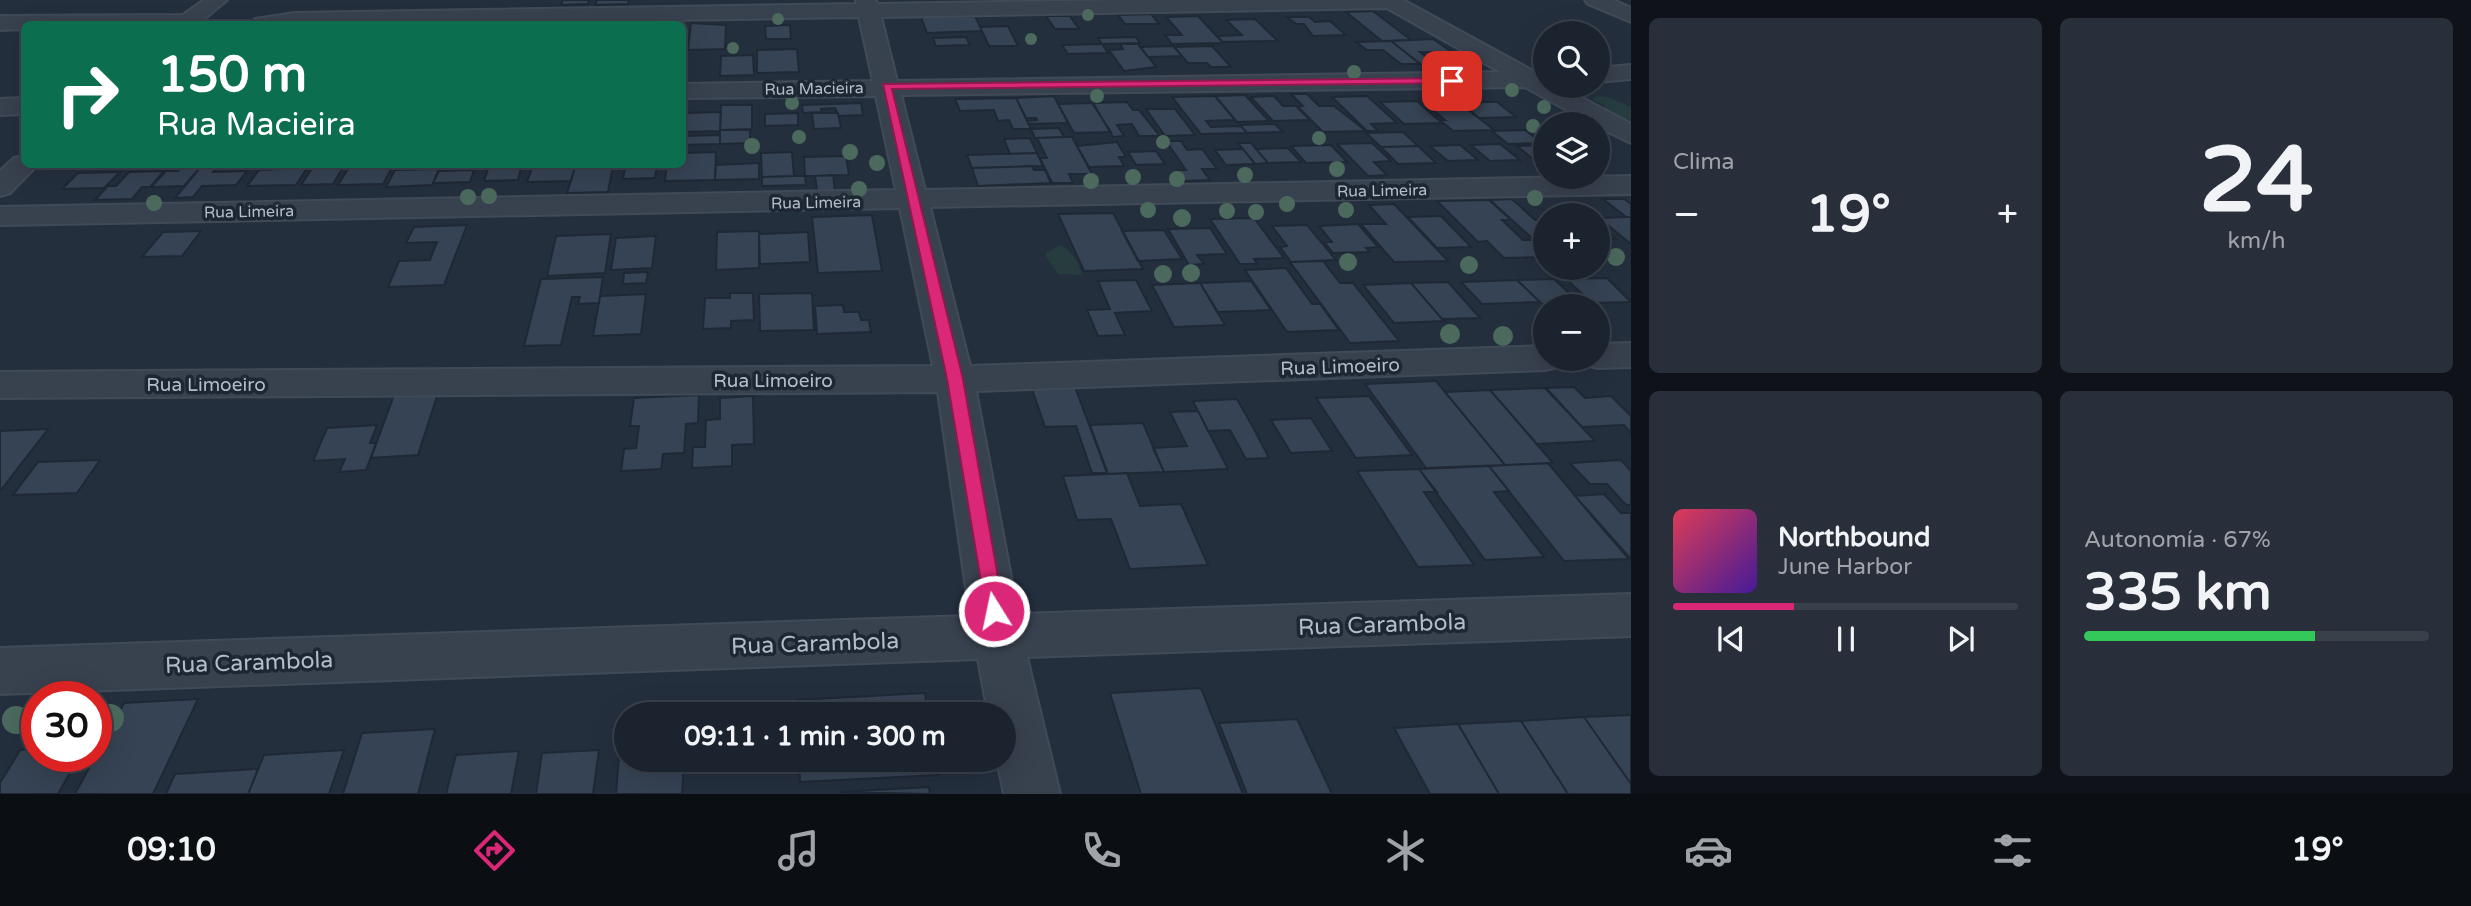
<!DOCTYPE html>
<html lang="es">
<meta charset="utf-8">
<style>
:root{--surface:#1b232e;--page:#282f3a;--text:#f1f3f6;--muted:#a0a4aa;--line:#39404a;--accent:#db2777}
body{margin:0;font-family:"Varela Round",sans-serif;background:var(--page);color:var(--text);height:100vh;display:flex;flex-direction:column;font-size:26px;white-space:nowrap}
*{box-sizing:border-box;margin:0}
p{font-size:23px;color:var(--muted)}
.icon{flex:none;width:38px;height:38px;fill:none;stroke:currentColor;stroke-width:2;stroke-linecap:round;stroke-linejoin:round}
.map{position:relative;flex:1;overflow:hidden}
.drawer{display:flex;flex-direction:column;gap:18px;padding:18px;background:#0f1319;width:840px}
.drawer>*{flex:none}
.top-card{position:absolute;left:21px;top:21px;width:665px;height:147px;border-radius:10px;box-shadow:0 7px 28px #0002,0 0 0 2px var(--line);background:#0b6e4f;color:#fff;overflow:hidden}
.tools{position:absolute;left:1533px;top:21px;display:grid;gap:14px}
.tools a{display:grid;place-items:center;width:77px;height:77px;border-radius:50%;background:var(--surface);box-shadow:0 7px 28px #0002,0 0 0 2px var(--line);font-size:35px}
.speed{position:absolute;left:21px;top:681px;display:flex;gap:14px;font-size:35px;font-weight:700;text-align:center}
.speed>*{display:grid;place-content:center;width:91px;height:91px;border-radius:50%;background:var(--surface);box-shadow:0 7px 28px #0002,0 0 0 2px var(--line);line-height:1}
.speed .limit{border:10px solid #d22;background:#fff;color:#111}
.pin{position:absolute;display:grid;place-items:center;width:60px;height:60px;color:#fff;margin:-30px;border-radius:14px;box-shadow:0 4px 10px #0006}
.me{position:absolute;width:77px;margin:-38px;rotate:350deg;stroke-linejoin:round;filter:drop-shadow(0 0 5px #0008)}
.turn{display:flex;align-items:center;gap:24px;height:147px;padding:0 21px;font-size:32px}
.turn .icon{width:91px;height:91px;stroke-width:2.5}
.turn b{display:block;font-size:49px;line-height:60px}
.big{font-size:52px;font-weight:800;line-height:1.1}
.drawer .widget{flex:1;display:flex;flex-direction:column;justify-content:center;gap:10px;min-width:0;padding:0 24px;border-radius:10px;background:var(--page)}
.drawer .dial{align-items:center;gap:0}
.dial b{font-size:91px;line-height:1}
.song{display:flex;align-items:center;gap:21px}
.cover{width:84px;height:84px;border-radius:10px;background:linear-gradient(135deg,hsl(350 70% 55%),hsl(260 70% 35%))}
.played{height:7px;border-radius:4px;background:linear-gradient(90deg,var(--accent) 35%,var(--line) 35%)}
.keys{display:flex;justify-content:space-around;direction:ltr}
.heat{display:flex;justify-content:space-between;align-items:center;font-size:38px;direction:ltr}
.charge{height:10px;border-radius:5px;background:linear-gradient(90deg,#34c759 67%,var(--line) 0)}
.drawer .tiles{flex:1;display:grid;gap:18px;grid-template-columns:repeat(2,1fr)}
.trip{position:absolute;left:614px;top:702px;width:402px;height:70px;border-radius:35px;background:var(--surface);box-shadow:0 7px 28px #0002,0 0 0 2px var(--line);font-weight:800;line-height:70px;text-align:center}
.dock{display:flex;height:112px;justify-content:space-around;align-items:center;background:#0b0e12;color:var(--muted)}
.dock .icon{width:49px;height:49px}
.dock .current{color:var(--accent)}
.dock b{font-size:32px;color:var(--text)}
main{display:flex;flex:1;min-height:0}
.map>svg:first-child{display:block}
</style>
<main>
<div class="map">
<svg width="1631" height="794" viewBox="0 0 1631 794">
<rect width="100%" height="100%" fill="#242f3e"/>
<path fill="#263c3f" d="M1596 96 1608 97 1631 107V126L1607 115 1604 105 1593 100Z
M1060 245C1072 250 1079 263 1082 275L1058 274 1046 257V253Z"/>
<path fill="#364354" stroke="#1f2835" stroke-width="2" d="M563 0H589L588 4 561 5Z
M597 0H629L628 4 595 5Z
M1373 11 1411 40 1382 41 1346 12Z
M1151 14 1159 24H1125L1118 15Z
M975 16 982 31 927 33 921 17Z
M1046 16H1070L1079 29H1055Z
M1198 16 1223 43 1172 44 1165 35H1182L1166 17Z
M1287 17H1309L1315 22 1330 21 1346 35 1313 36 1304 24H1296Z
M1255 19 1278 41 1223 42 1217 36 1242 35 1226 20Z
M691 23 726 25 725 49 688 50Z
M790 25 791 39H766L765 26Z
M1008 26 1018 46H989L980 27Z
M966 37 970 45 936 46 933 38Z
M1136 37 1140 43 1102 44 1098 38Z
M1433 39 1452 52H1420L1446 72 1432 73 1391 41Z
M1391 41 1420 64H1401L1383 50H1367L1356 42Z
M1102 44 1108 53 1068 54 1062 45Z
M1120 44H1138L1156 67 1124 71 1109 50 1123 49Z
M1174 46 1182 56 1148 57 1140 47Z
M1212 46 1231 67H1211L1207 63H1188L1174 47Z
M797 49 799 72 757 73V50Z
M753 55 754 75 720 76 721 56Z
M1291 94H1307L1319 106H1334L1366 131 1323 132 1298 107 1303 106Z
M1245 95 1269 121 1237 122 1215 96Z
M1054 96 1068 123 1029 124 1027 121 1037 120 1036 118H1026L1016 98Z
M1215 96 1235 120 1206 121 1211 127 1241 126 1247 133 1201 134 1172 97Z
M1274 96 1283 106H1296L1310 120 1273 121 1251 97Z
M1367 96 1397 123 1371 124 1378 131H1367L1332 97Z
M1452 97 1494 130 1453 131 1440 120H1445L1419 98Z
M1016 98 1031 129H1013L1009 120 998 121 994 110 960 111 955 99Z
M1417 101 1442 123 1404 124 1380 102Z
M1127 102 1133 110H1139L1160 136H1139L1132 124 1117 125 1124 136 1113 137 1093 103Z
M1489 102H1497L1516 117 1479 118 1461 103Z
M861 103 863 115 839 116 835 108 821 109 822 112 803 113 802 105Z
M1092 103 1111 132 1074 133 1058 104Z
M721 105H752V129L720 130Z
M1146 109H1175L1195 135 1165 136Z
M721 112 720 131 682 132V113Z
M798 113V125L765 126V114Z
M812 113H838L841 128 814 129Z
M1275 124 1283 132 1247 133 1240 125Z
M1059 128 1064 137 1035 138 1031 129Z
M720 130H750V143L720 144Z
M1525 130 1542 143 1508 144 1492 131Z
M1403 132 1418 146 1381 147 1366 133Z
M720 135V144L682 145V136Z
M1064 137H1072L1092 174H1069L1073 183H1052L1040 158H1047L1037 138Z
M1030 138 1037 153 1010 154 1004 139Z
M1166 141H1181L1187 150 1202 149 1217 169H1202L1210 180 1185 181 1178 170H1186Z
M1117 142 1126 157H1119L1124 166 1089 167 1077 146Z
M1238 143H1251L1268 163 1255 164Z
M1372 143 1391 161 1374 162 1387 175 1368 176 1337 144Z
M1500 144 1520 160 1490 161 1471 145Z
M1331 145 1347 162 1306 163 1291 146Z
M1460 145 1478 160 1448 161 1430 146Z
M1544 145 1545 158 1533 159 1517 146Z
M1418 146 1436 163 1398 164 1381 147Z
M1288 148 1301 162 1268 163 1256 149Z
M1243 149 1255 164 1226 165 1215 150Z
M1156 151 1165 164 1136 165 1128 152Z
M716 152 715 180 665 181 667 164H682V153Z
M792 152 794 176 762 177 761 153Z
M1037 153 1043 166 972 168 967 155Z
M846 156 849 175 805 176 804 157Z
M759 163V179L715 180 716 165Z
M184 164H203L184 186 151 187 166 171H178Z
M203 164H220L213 172 247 171 236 185 202 186 193 197 175 198Z
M351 164H394L383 184 338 185Z
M626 164H657L655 178 623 179Z
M344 166 333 184 301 185 313 167Z
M613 166 608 192 567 193 575 167Z
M1032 166 1034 170H1045L1051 183 978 186 972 168Z
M575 167 571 181 527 182 532 168Z
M307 168 296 185 247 186 259 170Z
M521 168 518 180 484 181 488 169Z
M440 169 432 185 386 187 395 170Z
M474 170 470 182 433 183 438 171Z
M164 171 150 187H142L132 199 95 200 108 186H116L129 172Z
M120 172 104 188 62 189 78 173Z
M833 175 835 191H817L815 176Z
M794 176H805L806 185 762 186V177Z
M1512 199 1535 220 1545 219V250L1490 200Z
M1603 199H1624L1631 204V217H1626Z
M1489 200 1511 220H1502L1523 240H1532L1545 252V257L1504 258 1487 241 1478 242 1437 201Z
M1394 204 1448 261 1394 262 1361 224H1386L1369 205Z
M1113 213 1143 269 1084 271 1058 214Z
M872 215 882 271 818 273 812 217Z
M1441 216 1471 247 1437 248 1408 217Z
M1626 217H1631V244L1599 218Z
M1254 218 1284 258 1254 259 1257 264H1240L1210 219Z
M1358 224 1378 247 1366 248 1370 252 1333 253 1324 242H1332L1319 226Z
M1598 224 1616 239H1598Z
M467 225 444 285 388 287 399 261 430 260 437 242 406 243 414 227Z
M1307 225 1336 260 1291 262 1280 247 1287 246 1272 226Z
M1210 228 1227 254 1197 255 1204 264 1189 265 1168 229Z
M1164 230 1182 259 1138 261 1122 231Z
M201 231 182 256 142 257 163 232Z
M759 231V268L716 270 717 232Z
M808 232 810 262 760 264 759 234Z
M611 234 605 273 547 276 556 236Z
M656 236 652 268 611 270 616 238Z
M1323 261 1340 283H1353L1399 341 1350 343 1290 262Z
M1286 268 1312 304H1320L1339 330 1287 332 1245 270Z
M648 272 646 283 623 284 624 273Z
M603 277 599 303 578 304 580 297H572L561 345 524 346 541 279Z
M1607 278 1631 302 1592 303 1566 279Z
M1554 279 1580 303 1542 304 1517 280Z
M1136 280 1152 311 1115 313 1125 335 1098 336 1087 310 1110 309 1098 281Z
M1517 280 1540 302 1482 304 1461 282Z
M1251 281 1271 310 1218 312 1200 283Z
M1448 282 1480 318 1442 319 1411 283Z
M1200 283 1225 325 1174 327 1152 285Z
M1411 283 1442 319 1445 321 1394 323 1363 285Z
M730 293H753L754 320 731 321V328L703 329 705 298H730Z
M812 293 814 330 760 331 759 294Z
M646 294 641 334 593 336 600 296Z
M843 305 844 312H859L861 320H869L871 332 817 334 815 306Z
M1436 381 1505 465 1426 468 1365 384Z
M1075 387 1107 473H1092L1076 426 1045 427 1032 389Z
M1574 387 1585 398 1611 396 1631 416V433L1624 425 1582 427 1546 388Z
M1545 388 1595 441 1537 444 1490 390Z
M1490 390 1553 463 1505 465 1445 392Z
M438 393 418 455 371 458 394 395Z
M699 395 698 423 686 424 684 453 663 454 661 469 621 471 624 449 636 448 639 426H630L634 398Z
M753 396 754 444 732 445V466L692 468 693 447H705L706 420 720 419V398Z
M1369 396 1412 455 1356 458 1316 398Z
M1237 399 1254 429 1269 458 1246 459 1230 430 1208 431 1193 401Z
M1198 411 1228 469 1164 472 1153 448 1187 446 1170 412Z
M1311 418 1332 451 1291 453 1271 420Z
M1143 423 1164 472 1108 474 1090 425Z
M377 425 370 443H376L366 470 339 472 345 459 313 461 327 428Z
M48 429 1 490H0V431Z
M100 460 77 493 13 495 38 462Z
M1621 460 1631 471V505H1626L1607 484H1590L1570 463Z
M1548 463 1596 521 1629 559 1564 561 1489 466Z
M1489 466 1509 491 1494 492 1544 557 1485 560 1419 469Z
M1419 469 1437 492H1424L1474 565 1418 567 1357 471Z
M1127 473 1140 506 1181 504 1208 565 1130 569 1111 519 1077 520 1063 476Z
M1604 494 1621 513H1631V559L1575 496Z
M1201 688 1243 794H1141L1110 693Z
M925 693 928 714H798L797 700Z
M198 699 153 794H75L124 703Z
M1631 715V784L1584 717Z
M1584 717 1631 784V794H1568L1521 721Z
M1297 719 1332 794H1247L1219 723Z
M1521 721 1568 794H1499L1458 724Z
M1458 724 1499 794H1430L1394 728Z
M435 729 418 794H343L362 733Z
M37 749V756H79L58 794H0V783L20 750Z
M344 750 329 794H248L264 755Z
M599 750 593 794H536L542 753Z
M519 751 511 794H446L456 755Z
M626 756V760H684L682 794H616L619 757Z
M799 760H935L938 775 800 782Z
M258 769 248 794H166L175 774Z
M929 787 930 794 840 792Z"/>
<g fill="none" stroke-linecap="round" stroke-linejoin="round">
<g stroke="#414a57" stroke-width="4">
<path id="street" d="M204 0H227L198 24H24V29L0 30V16L183 15Z
M856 0H876L877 4 1125 0H1403L1535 72H1545V86H1560L1631 124V143L1598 127V124H1592L1525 87 901 95 925 190 1631 176V194L930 207 970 366 1545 346V359H1563L1558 367 1545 370 976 391 1018 614 1631 594V636L1027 657 1060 794H1004L997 760H1004V714H988L978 659 0 694V648L970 616 938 392 0 398V372L933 366 900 208 0 225V207L896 190 876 96 682 98V84L873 81 859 17 418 24H252L255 19 295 13 856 4ZM1387 8 1500 72 897 81 881 17Z
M1585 0H1613L1631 8V22L1588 4Z
M1631 65V79L1598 82V68Z
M24 98V114L0 115V99Z
M24 156V164H38L10 193 0 196V171L14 158Z
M1631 343V367L1598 368 1585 365 1581 359H1598V344Z"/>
</g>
<use href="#street" fill="#38414e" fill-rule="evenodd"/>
</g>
<g fill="#4b6a5d">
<circle cx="1088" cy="15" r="6"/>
<circle cx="778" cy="19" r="6"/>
<circle cx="1031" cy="39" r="6"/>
<circle cx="733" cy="48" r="6"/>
<circle cx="1354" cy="72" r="7"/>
<circle cx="1512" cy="90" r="7"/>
<circle cx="1097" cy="96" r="7"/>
<circle cx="1458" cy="97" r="7"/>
<circle cx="792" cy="103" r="7"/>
<circle cx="1544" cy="107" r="7"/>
<circle cx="1533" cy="126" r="7"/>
<circle cx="799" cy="137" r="7"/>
<circle cx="1319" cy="138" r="7"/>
<circle cx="1163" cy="142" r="7"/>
<circle cx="752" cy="146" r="8"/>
<circle cx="850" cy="152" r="8"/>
<circle cx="877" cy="163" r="8"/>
<circle cx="1337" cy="169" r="8"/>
<circle cx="1245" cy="175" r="8"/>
<circle cx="1133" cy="177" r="8"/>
<circle cx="1177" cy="179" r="8"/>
<circle cx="1091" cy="181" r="8"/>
<circle cx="859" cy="189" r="8"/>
<circle cx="489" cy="196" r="8"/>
<circle cx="468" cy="197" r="8"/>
<circle cx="1535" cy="198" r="8"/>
<circle cx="154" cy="203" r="8"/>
<circle cx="1287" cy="204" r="8"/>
<circle cx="1148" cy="210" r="8"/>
<circle cx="1346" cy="210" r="8"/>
<circle cx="1227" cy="211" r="8"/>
<circle cx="1256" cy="212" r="8"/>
<circle cx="1182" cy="218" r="9"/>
<circle cx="1616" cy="257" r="9"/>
<circle cx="1348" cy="262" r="9"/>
<circle cx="1469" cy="265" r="9"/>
<circle cx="1191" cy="273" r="9"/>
<circle cx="1163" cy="274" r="9"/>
<circle cx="1450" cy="334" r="10"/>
<circle cx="1503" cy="336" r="10"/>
<circle cx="110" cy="718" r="14"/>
<circle cx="16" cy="720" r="14"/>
</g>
<path fill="#db2777" stroke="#8e194d" stroke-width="2" d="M1452 78 1457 81 1456 83 892 89 963 379 1004 611 1001 617 994 620 987 617 947 379 883 84Z"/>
<g text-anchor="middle" stroke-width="7" stroke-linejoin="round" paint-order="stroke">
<g font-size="16" fill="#b4bcc9" stroke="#1d2633">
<text transform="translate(814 88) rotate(-1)" y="6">Rua Macieira</text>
<text transform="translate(1382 190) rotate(-1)" y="6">Rua Limeira</text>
<text transform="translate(816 202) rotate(-1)" y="6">Rua Limeira</text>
<text transform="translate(249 211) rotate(-1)" y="6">Rua Limeira</text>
</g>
<g font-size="19" fill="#b4bcc9" stroke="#1d2633">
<text transform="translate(1340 366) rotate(-2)" y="7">Rua Limoeiro</text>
<text x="773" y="387">Rua Limoeiro</text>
<text x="206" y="391">Rua Limoeiro</text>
</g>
<g font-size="23" fill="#b4bcc9" stroke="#1d2633">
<text transform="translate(1382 624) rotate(-2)" y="8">Rua Carambola</text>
<text transform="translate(815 643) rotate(-2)" y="8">Rua Carambola</text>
<text transform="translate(249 662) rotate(-2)" y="8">Rua Carambola</text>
</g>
</g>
</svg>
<div class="tools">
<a><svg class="icon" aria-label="search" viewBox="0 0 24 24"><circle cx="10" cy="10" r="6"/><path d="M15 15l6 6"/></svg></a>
<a><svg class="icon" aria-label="layers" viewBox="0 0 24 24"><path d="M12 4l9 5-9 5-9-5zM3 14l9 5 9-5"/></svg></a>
<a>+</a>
<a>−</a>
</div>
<div class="speed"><div class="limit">30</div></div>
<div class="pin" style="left:1452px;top:81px;background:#d93025"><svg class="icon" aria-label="arrive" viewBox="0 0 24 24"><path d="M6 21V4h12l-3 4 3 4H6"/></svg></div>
<svg class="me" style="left:994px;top:611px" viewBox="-20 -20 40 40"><circle r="17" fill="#db2777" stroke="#fff" stroke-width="3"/><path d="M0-11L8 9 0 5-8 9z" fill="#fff"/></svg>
<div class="trip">09:11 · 1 min · 300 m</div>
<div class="top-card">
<div class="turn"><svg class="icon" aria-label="right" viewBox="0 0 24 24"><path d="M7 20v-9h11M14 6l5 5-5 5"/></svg><div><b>150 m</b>Rua Macieira</div></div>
</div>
</div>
<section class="drawer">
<div class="tiles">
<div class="widget"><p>Clima</p>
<div class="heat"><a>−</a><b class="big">19°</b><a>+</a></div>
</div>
<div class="widget dial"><b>24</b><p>km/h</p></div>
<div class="widget">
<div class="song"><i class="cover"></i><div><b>Northbound</b><p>June Harbor</p></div></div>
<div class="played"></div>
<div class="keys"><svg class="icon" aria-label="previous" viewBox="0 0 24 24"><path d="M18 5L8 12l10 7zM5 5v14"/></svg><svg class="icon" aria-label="pause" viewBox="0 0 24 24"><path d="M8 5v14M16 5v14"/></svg><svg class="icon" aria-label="next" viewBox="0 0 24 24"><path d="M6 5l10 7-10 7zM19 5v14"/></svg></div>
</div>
<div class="widget"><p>Autonomía · 67%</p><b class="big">335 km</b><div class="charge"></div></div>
</div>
</section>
</main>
<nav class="dock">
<b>09:10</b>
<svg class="icon current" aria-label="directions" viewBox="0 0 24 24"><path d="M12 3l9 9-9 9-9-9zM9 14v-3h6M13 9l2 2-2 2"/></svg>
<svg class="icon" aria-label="music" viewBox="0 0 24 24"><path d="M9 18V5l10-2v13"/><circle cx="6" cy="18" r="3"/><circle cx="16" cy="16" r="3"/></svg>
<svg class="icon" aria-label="phone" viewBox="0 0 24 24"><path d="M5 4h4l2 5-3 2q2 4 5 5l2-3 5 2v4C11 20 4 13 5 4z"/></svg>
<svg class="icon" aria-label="climate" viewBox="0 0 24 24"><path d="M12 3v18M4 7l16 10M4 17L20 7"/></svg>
<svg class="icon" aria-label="car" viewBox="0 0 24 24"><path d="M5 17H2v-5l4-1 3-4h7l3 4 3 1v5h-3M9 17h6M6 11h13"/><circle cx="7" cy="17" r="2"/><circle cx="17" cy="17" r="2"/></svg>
<svg class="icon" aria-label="filters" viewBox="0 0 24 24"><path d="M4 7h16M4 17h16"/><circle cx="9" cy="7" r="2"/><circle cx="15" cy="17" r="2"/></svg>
<b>19°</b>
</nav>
